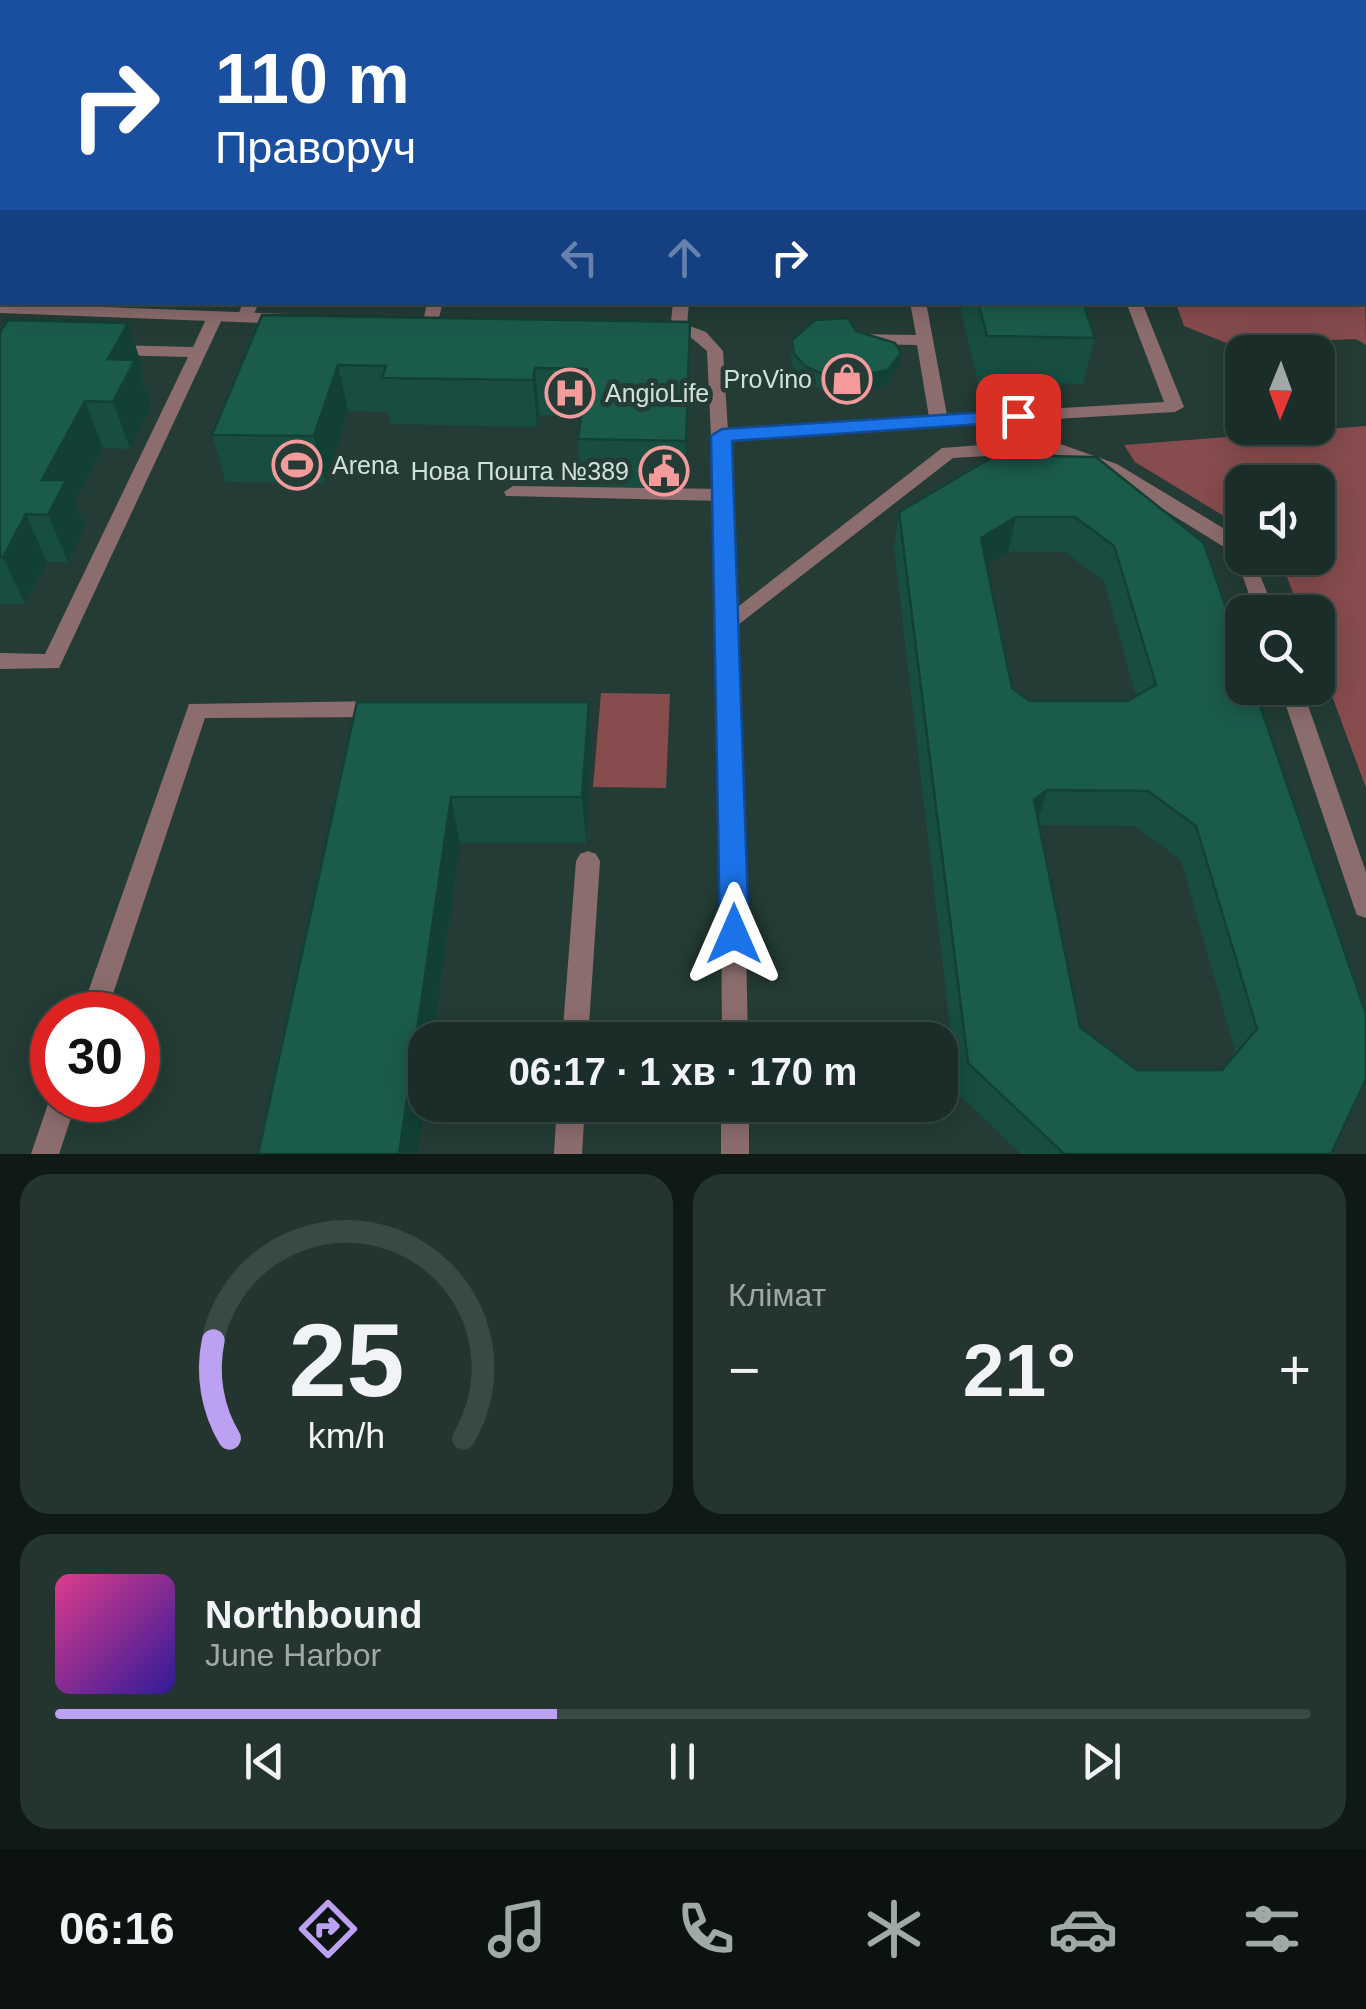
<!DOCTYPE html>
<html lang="uk">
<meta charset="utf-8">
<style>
:root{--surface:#1b2d28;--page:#243530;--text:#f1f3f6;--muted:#a0a8a8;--line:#394945;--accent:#bca0f2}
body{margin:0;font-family:Arial,sans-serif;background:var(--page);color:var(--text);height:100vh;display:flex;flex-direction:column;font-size:38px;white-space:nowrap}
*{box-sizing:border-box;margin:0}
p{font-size:32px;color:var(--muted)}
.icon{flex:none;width:55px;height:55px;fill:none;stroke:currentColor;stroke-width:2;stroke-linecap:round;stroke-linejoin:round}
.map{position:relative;height:1154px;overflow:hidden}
.sheet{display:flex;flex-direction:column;gap:20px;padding:20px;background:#0f1916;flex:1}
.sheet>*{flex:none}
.top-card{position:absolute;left:0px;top:0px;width:1368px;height:305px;box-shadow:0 5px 25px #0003,0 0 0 2px var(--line);background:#1a4fa0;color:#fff;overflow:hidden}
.needle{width:65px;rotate:181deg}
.controls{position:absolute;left:1225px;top:335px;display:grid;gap:20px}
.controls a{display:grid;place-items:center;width:110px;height:110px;border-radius:20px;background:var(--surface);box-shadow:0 5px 25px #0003,0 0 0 2px var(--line);font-size:50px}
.speed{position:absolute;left:30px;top:992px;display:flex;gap:20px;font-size:50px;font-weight:700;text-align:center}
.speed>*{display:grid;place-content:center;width:130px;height:130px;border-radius:50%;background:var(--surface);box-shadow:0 5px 25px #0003,0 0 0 2px var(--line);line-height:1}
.speed .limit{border:15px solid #d22;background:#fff;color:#111}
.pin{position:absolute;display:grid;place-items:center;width:85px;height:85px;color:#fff;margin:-42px;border-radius:20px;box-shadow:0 5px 15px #0006}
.me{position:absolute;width:110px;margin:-55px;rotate:0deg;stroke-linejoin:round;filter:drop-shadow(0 0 8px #0008)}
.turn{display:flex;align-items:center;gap:35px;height:210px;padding:0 50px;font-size:45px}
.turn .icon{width:130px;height:130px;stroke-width:2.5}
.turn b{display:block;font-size:70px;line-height:85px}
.lanes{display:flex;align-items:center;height:95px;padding:0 50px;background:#0003;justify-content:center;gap:50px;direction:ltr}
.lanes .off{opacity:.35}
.big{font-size:75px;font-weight:700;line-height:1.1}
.sheet .widget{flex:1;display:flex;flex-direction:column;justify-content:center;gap:15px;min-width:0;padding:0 35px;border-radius:30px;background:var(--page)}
.sheet .dial{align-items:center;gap:0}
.dial svg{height:260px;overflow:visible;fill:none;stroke:var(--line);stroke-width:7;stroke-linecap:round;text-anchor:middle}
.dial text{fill:var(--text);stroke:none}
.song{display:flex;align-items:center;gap:30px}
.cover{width:120px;height:120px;border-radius:15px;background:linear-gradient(135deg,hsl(330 70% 55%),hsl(250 70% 35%))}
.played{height:10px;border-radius:5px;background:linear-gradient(90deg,var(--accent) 40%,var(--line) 40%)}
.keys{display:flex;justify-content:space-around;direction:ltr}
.heat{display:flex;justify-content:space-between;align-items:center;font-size:55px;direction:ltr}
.sheet .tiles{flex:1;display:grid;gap:20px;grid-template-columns:1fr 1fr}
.widget:last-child{grid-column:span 2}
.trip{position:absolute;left:408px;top:1022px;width:550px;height:100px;border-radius:30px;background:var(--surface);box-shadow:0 5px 25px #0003,0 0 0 2px var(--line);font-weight:700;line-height:100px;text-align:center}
.menu{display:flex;height:160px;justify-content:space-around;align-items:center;background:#0b1210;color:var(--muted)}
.menu .icon{width:70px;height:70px}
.menu .current{color:var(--accent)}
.menu b{font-size:45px;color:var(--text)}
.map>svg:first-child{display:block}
</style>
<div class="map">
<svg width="1366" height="1154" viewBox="0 0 1366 1154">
<rect width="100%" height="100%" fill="#243c35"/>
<path fill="#874c4d" d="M1365 289 1366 345 1356 339 1229 344 1184 326 1176 303 1365 302Z
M1366 426V788L1318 658V612H1300L1280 558H1318V482H1242V527L1135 462 1124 445Z
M601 693 670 694 666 788 593 787Z"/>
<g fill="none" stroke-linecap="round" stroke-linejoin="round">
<path fill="#8c6d6d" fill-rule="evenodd" d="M243 302H259L251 321H239L237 318Z
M427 302H443L437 325 431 327 423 322Z
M910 302H926L947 415 1164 402 1126 302H1142L1184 407 1175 412 715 439 712 435 721 429 929 417 917 345 858 344 850 339 858 334 916 335Z
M215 312 223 317 59 668 0 669V653L45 654 188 357 111 355 103 350 111 345 193 347 207 317Z
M1049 440 1117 464 1238 537 1242 543V558H1253L1275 612H1255L1240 568 1224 547 1103 472 1048 452 953 458 734 628H720L717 623 942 448Z
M513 486 723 489 732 495 723 501 506 496 504 492Z
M1280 688H1302L1366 872V918L1357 915 1354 907Z
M381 701 389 703 392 709 389 715 381 717 205 718 106 1015H80L189 704Z
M588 851 596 854 600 861 588 1040H562L576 861 580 854Z
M52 1092V1100H77L59 1154H31Z
M557 1105H585L582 1154H554Z"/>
<path fill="#8c6d6d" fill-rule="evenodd" d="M954 0H966L967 2H955Z
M673 302H689L687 325 706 332 723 351 739 609 748 1040H722L719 609 707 351 688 335 660 330V324L671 322Z
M0 303 287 314 295 319 287 324 0 313Z
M721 1105H749V1154H721Z"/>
</g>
<path fill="#174e41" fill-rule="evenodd" d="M421 0H530V2H422Z
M959 302H1083L1095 338 1083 384 978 382Z
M262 315 690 322 686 488 581 486 578 439 581 416 539 415 537 427 391 424 388 412 348 411 325 483 226 482 212 435Z
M128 323 143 369 140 374 151 406 130 449 103 448 75 502 85 527 68 562H47L25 604H0V332Z
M856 331 901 353 899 367 886 385 847 393 822 390 804 380 793 368 791 355 792 340Z
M1096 457 1331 1154H1021L958 1094 894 548 899 512ZM1008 552H1065L1104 581 1136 696 1127 701H1030L1012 688 987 565ZM1039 825 1135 826 1181 860 1236 1054 1222 1070H1137L1080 1027Z
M357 702H589L592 749 586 843H460L433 1040H425Z"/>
<path fill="#134035" d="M76 0H124V2H64Z
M2 9V52L0 53V10Z
M2 95V122L0 125V98Z
M690 322V369L686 488V441Z
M128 323 143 369 140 374 151 406 130 449 113 402 108 359Z
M901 353 899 367 886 385 847 393 848 378Z
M338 365 348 411 325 483 314 436Z
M535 368 539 415 537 427 533 380Z
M85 401 103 448 75 502 85 527 68 562 48 515 42 480Z
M26 514 47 562 25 604 3 557Z
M1016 517 1008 552 974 573 981 538Z
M589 702 592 749 586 843 582 797Z
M1047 790 1037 825 1034 800Z
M451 797 460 843 433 1040H425V1099L417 1154H399Z"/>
<path fill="#1b5b4c" stroke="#134035" stroke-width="2.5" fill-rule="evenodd" d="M0 0H76L64 2H2V9L0 10Z
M487 0H530V2H488Z
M574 0H670L672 2H576Z
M755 0H878L880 2H756Z
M0 33H2V95L0 98Z
M978 302H1083L1095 338 987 336Z
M262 315 690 322 686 441 578 439 587 369 535 368 533 380 382 378 386 366 338 365 314 436 212 435Z
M848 318 856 331 895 343 901 353 888 370 848 378 824 375 805 366 794 354 792 340 815 320Z
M8 320 128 323 108 359 135 360 113 402 85 401 42 480H66L48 515 26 514 3 557H0V332Z
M996 455 1096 457 1204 543 1242 655V688H1254L1366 1014V1079L1331 1154H1064L968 1063 899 512ZM1016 517H1075L1114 546 1156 685 1127 701H1030L1012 688 981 538ZM1047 790 1148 791 1196 826 1257 1029 1222 1070H1137L1080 1027 1034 800Z
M357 702H589L582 797H451L399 1154H258Z"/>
<path fill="#1a73e8" stroke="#114b97" stroke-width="2.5" d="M1018 410 1025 412V421L732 441 749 934 745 942 734 946 724 942 720 934 711 436 722 429Z"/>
<defs>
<g id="shop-ring" transform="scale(2.5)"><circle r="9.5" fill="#243c35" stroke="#f59b9c" stroke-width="1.5"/><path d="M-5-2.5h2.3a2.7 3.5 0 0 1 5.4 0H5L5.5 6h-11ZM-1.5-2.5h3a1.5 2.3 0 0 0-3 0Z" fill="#f59b9c"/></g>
<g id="hospital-ring" transform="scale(2.5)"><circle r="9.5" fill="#243c35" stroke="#f59b9c" stroke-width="1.5"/><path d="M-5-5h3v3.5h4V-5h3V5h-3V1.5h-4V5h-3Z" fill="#f59b9c"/></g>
<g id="stadium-ring" transform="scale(2.5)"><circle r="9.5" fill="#243c35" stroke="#f59b9c" stroke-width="1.5"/><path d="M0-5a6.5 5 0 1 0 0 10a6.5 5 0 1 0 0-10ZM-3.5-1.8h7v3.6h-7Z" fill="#f59b9c"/></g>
<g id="civic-ring" transform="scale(2.5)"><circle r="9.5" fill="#243c35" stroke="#f59b9c" stroke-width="1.5"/><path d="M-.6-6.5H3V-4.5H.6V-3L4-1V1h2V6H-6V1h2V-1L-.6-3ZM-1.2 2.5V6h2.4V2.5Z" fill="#f59b9c"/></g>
</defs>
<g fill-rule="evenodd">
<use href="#shop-ring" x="847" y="379"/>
<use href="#hospital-ring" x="570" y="393"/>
<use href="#stadium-ring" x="297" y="465"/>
<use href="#civic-ring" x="664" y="471"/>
</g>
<g text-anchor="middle" stroke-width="10" stroke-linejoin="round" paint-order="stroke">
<g font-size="25" fill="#d2e0dc" stroke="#243c35" text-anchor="end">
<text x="812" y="388">ProVino</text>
<text x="605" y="402" text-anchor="start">AngioLife</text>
<text x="332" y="474" text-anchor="start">Arena</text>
<text x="629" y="480">Нова Пошта №389</text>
</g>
</g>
</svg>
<div class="controls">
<a><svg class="needle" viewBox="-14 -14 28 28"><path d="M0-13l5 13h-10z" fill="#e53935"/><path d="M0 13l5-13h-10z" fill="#a0a8a8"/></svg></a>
<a><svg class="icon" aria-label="sound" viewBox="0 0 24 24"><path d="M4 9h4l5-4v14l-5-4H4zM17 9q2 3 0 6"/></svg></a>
<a><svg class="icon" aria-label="search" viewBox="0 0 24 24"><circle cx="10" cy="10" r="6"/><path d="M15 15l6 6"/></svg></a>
</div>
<div class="speed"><div class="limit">30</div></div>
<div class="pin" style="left:1018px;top:416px;background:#d93025"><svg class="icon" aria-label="arrive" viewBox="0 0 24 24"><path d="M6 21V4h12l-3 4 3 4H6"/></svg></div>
<svg class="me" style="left:734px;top:934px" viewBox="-20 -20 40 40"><path d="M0-17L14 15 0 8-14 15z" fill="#1a73e8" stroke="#fff" stroke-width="4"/></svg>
<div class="trip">06:17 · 1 хв · 170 m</div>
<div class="top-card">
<div class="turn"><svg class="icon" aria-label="right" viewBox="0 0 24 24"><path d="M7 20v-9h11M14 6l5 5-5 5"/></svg><div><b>110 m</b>Праворуч</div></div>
<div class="lanes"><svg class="icon off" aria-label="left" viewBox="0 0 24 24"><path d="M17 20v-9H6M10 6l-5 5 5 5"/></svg><svg class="icon off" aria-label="ahead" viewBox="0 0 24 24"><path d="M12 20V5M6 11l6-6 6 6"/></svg><svg class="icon" aria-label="right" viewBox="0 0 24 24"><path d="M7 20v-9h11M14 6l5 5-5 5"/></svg></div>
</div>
</div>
<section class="sheet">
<div class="tiles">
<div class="widget dial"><svg viewBox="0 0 100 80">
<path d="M14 69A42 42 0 1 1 86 69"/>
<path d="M14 69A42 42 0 0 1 9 39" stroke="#bca0f2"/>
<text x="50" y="56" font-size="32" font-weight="700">25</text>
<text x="50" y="72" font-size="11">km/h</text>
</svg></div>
<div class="widget"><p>Клімат</p>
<div class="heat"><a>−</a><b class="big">21°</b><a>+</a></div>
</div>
<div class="widget">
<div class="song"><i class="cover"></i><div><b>Northbound</b><p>June Harbor</p></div></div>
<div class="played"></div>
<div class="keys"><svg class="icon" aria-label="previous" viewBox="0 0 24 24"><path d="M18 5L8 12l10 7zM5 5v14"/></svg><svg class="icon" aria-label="pause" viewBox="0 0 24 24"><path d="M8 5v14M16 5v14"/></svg><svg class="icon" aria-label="next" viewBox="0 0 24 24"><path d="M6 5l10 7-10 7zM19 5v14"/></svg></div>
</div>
</div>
</section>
<nav class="menu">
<b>06:16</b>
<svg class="icon current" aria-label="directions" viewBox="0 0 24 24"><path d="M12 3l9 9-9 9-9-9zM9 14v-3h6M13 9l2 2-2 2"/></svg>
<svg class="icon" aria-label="music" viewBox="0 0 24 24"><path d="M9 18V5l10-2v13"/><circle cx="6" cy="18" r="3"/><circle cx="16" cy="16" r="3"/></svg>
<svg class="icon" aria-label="phone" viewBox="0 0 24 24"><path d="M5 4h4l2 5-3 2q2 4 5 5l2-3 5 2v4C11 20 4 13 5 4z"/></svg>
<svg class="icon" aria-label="climate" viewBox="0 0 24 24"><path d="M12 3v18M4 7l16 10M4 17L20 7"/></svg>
<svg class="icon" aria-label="car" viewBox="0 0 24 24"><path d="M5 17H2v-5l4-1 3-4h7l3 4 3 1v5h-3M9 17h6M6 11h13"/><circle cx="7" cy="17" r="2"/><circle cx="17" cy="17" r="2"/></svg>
<svg class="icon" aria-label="filters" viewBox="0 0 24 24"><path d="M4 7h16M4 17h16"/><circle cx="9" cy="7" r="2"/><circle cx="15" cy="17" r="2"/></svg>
</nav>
